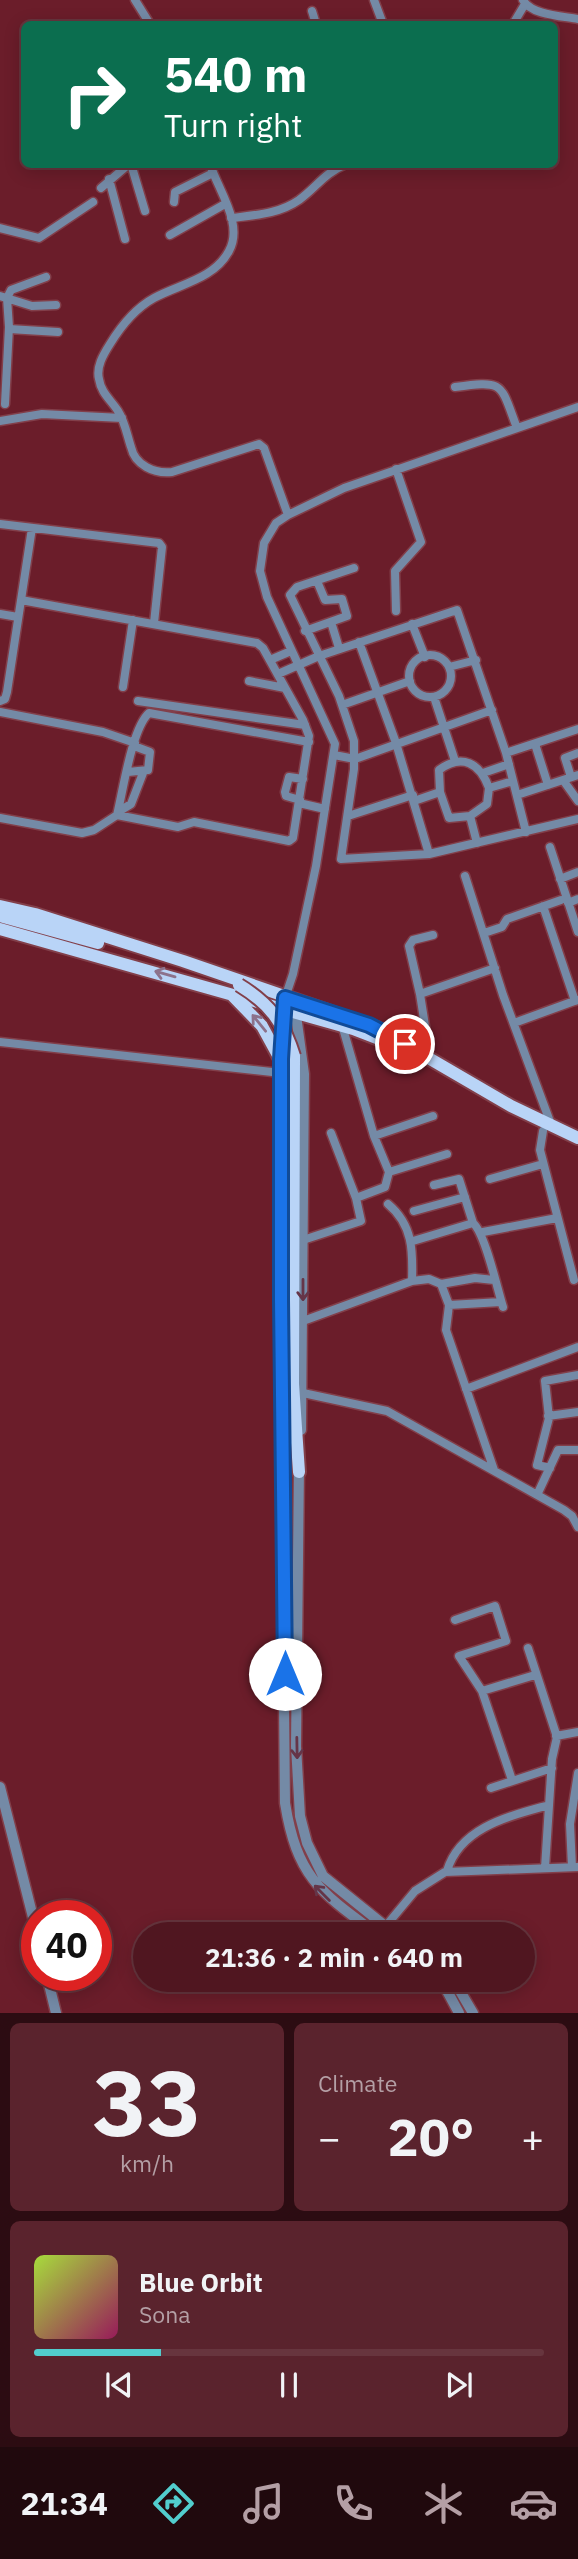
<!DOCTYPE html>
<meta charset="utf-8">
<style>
:root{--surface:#501620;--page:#5a232d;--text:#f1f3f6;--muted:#b49fa5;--line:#67353e;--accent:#52cdcd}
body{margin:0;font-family:"IBM Plex Sans",sans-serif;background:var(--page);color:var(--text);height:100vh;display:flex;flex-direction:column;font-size:26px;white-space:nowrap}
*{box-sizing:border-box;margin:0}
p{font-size:23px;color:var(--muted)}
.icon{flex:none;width:38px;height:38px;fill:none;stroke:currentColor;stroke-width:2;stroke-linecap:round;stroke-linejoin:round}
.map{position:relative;height:2013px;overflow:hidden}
.panel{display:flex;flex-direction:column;gap:10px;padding:10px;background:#2c0c12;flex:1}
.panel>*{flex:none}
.top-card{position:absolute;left:21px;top:21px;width:537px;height:147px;border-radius:10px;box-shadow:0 4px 18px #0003,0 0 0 2px var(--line);background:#0b6e4f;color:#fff;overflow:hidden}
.speed{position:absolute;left:21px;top:1900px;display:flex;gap:14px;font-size:35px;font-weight:700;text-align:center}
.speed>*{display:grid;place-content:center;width:91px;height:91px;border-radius:50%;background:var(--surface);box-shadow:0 4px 18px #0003,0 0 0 2px var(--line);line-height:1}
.speed .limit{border:10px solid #d22;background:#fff;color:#111}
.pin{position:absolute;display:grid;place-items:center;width:60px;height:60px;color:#fff;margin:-30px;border:4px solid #fff;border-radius:50%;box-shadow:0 2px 7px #0007}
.me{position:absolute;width:77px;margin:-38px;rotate:0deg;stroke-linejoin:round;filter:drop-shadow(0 0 5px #0008)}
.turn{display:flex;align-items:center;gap:24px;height:147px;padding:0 28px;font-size:32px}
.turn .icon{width:91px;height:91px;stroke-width:2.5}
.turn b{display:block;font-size:49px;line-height:60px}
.big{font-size:52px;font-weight:800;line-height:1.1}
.panel .card{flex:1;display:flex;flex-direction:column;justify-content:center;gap:10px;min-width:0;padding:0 24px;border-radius:10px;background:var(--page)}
.panel .dial{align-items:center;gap:0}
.dial b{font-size:91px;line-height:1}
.song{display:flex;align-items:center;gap:21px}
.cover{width:84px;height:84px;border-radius:10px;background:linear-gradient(135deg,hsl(80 70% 55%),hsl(330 70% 35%))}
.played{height:7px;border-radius:4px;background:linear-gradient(90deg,var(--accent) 25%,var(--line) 25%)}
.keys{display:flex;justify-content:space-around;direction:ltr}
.heat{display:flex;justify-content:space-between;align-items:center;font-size:38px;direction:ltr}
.panel .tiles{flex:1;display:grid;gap:10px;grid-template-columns:1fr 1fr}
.card:last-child{grid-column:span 2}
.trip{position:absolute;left:133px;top:1922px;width:402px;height:70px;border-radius:35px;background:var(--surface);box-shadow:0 4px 18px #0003,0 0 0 2px var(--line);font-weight:800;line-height:70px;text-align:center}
.dock{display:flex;height:112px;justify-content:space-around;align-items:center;background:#20090d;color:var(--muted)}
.dock .icon{width:49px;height:49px}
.dock .active{color:var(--accent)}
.dock b{font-size:32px;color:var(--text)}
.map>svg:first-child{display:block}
</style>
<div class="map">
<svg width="578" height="2013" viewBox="0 0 578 2013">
<rect width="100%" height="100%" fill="#6b1d2a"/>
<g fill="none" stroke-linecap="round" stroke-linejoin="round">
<g stroke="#823f4a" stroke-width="11">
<path id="minor" d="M135 0 150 24
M374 0 383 24
M523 0C531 15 562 16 578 19
M312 11 316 24
M513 24 525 4
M131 164 145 211
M210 164C218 190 244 224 229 251 214 279 180 284 154 298 134 309 121 326 110 344 103 355 96 367 99 379 101 393 111 400 118 411 125 422 127 435 131 447 135 465 154 474 172 472L259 444 264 448 288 515
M109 179 125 239
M101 188 129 164
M174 202 175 192 213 173
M231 218C255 215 279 214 299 200 318 186 323 174 346 164
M0 228 39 238 93 202
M170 235 225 204
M0 296 32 306 56 305
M9 329 58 332
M455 387C505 380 500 383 517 428
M5 404 9 327 7 298 11 290 46 277
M0 421 42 414 122 418
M0 524 159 543 162 547 154 623
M354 568 297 587 290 595 339 696 354 741V769L341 859 429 854 578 819
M396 611 395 571 421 542 396 469
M0 614 18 617
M331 622 339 648
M412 624 425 657
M305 631 347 616 342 599 325 600 317 581
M359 642 396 743 429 854
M409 676a21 21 0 1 1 42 0a21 21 0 1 1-42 0Z
M270 660 291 651
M449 667 476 660
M278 674 319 656 457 610 506 753 578 729
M249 681 285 688
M123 687 133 620
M434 697 455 761
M0 701 5 699 7 692 32 528
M138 701 305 725
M342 705 410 681
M0 712 103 732 135 743
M535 744 548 785
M506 753 526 832
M334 755 355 759 492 710
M128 772 148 770 150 752 134 746
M483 773 509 764
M571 777 565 758 578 753
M563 780 578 801
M440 792 439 770C462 753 480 763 489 788L513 781
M517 795 578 775
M300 800 286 796 285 792 289 777 303 779
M414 801 440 792 449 818 470 816
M299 803 325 809
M118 812 131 804 143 773
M117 815C123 791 132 728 149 713L309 742
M348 816 413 795
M0 818 82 833 94 830 117 815 178 827 194 822 289 841 293 838 309 736 303 720 263 648 257 643 21 600
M477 843 470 816 487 804 489 788
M550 847 578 932
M465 876 503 995 552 1127
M560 879 578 872
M568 903 578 899
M543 906 575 1001
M484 933 502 927 507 919 561 900
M420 994 409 946 413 940 433 935
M285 998 293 974 316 866 335 744 267 597 260 571 264 543 276 523 288 515 344 488 578 407
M514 1023 577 1000
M342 1025 374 1136 389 1172 447 1154
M0 1042 281 1073
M415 1050 426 1032 420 994 495 968
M543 1131 540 1150 574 1280
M331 1133 356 1198
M374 1136 433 1116
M490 1179 543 1164
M388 1204C413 1225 413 1251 412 1281
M414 1211 465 1197
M473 1223C485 1233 497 1288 503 1307
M483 1232 557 1218
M303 1240 361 1221 356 1198 385 1187 389 1172
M413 1241 473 1223 459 1179 434 1185
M441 1284 475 1278 494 1280
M449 1305 501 1302
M303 1321 412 1281 429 1279 441 1284 449 1305 446 1330 494 1470
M466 1389 578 1347
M303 1393 387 1411 564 1510 572 1516 578 1527
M548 1416 578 1412
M550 1468 537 1465 549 1418 545 1381 578 1375
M537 1495 558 1450H578
M455 1620 495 1606 506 1641 459 1656 482 1691 512 1780
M528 1648 557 1737 552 1759 545 1868
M482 1691 535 1675
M556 1736 578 1732
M491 1788 552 1768
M572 1867 570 1824 578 1773
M447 1871C460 1827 510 1816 549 1805
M385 1927 415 1891 445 1872 578 1867"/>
</g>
<g stroke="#823f4a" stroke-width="13">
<path id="tertiary" d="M295 1008 304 1074 301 1430
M282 1029 280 1300 285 1803C297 1877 320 1892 377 1934
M299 1466 296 1746 300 1816 307 1843 323 1876 395 1934
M0 1787 37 1933
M47 1976 56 2013
M437 1979 446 1989 459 2013
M453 1979 473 2013"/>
</g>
<g stroke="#823f4a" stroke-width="16">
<path id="primary" d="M0 906 35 914 183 961 377 1028 511 1106 578 1138
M0 916 98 943
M0 929 353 1029 384 1041
M233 996 262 1026 280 1059
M294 1056 293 1384 299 1472"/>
</g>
<use href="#minor" stroke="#748aa6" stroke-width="8"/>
<use href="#tertiary" stroke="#748aa6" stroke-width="10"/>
<use href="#primary" stroke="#b9d4f7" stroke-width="12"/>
<g stroke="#823f4a" stroke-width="16" stroke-linecap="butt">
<path id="primary-bridge" d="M239 985C269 1003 284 1023 294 1056"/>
</g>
<use href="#primary-bridge" stroke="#b9d4f7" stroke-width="12"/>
</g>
<defs><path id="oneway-shaft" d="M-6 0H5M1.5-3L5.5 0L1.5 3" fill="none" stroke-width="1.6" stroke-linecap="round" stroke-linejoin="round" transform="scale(1.75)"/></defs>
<g stroke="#8c728c">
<use href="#oneway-shaft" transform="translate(165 974) rotate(-164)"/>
<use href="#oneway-shaft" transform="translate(259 1023) rotate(-129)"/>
</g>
<g stroke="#653548">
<use href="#oneway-shaft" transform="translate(303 1290) rotate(90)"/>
<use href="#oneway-shaft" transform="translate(297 1748) rotate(89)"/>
<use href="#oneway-shaft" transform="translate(322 1893) rotate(-135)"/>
</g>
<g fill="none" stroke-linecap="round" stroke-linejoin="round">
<g stroke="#114b97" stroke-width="18">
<path id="route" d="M285 1674 281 1300V1059L285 998 369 1025 405 1044"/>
</g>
<use href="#route" stroke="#1a73e8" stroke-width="12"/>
</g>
</svg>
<div class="speed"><div class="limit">40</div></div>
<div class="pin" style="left:405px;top:1044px;background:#d93025"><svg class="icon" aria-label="arrive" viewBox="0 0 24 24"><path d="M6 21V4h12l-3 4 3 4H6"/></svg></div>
<svg class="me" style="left:285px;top:1674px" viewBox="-20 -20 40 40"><circle r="19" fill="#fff"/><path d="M0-13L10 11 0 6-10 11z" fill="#1a73e8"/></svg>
<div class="trip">21:36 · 2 min · 640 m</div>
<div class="top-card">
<div class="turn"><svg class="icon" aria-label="right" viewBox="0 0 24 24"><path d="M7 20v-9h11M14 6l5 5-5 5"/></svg><div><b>540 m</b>Turn right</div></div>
</div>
</div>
<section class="panel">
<div class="tiles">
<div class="card dial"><b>33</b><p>km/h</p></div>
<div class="card"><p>Climate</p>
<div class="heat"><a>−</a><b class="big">20°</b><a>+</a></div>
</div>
<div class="card">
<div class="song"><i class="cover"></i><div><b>Blue Orbit</b><p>Sona</p></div></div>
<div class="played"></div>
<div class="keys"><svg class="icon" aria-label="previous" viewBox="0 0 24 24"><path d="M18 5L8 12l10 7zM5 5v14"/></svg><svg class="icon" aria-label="pause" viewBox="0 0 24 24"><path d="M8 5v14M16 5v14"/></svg><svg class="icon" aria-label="next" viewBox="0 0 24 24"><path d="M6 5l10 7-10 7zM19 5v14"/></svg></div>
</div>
</div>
</section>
<nav class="dock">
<b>21:34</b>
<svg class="icon active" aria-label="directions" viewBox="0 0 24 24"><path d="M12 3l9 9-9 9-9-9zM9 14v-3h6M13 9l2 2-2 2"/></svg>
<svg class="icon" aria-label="music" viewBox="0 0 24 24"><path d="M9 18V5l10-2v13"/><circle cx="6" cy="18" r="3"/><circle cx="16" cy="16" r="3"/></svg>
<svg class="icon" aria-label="phone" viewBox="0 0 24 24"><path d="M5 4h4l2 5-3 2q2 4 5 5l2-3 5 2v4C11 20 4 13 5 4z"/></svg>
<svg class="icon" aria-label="climate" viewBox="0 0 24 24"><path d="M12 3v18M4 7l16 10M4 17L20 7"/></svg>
<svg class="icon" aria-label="car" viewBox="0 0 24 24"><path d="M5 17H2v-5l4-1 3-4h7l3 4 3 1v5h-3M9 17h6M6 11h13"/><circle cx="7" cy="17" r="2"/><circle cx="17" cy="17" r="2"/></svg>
</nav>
